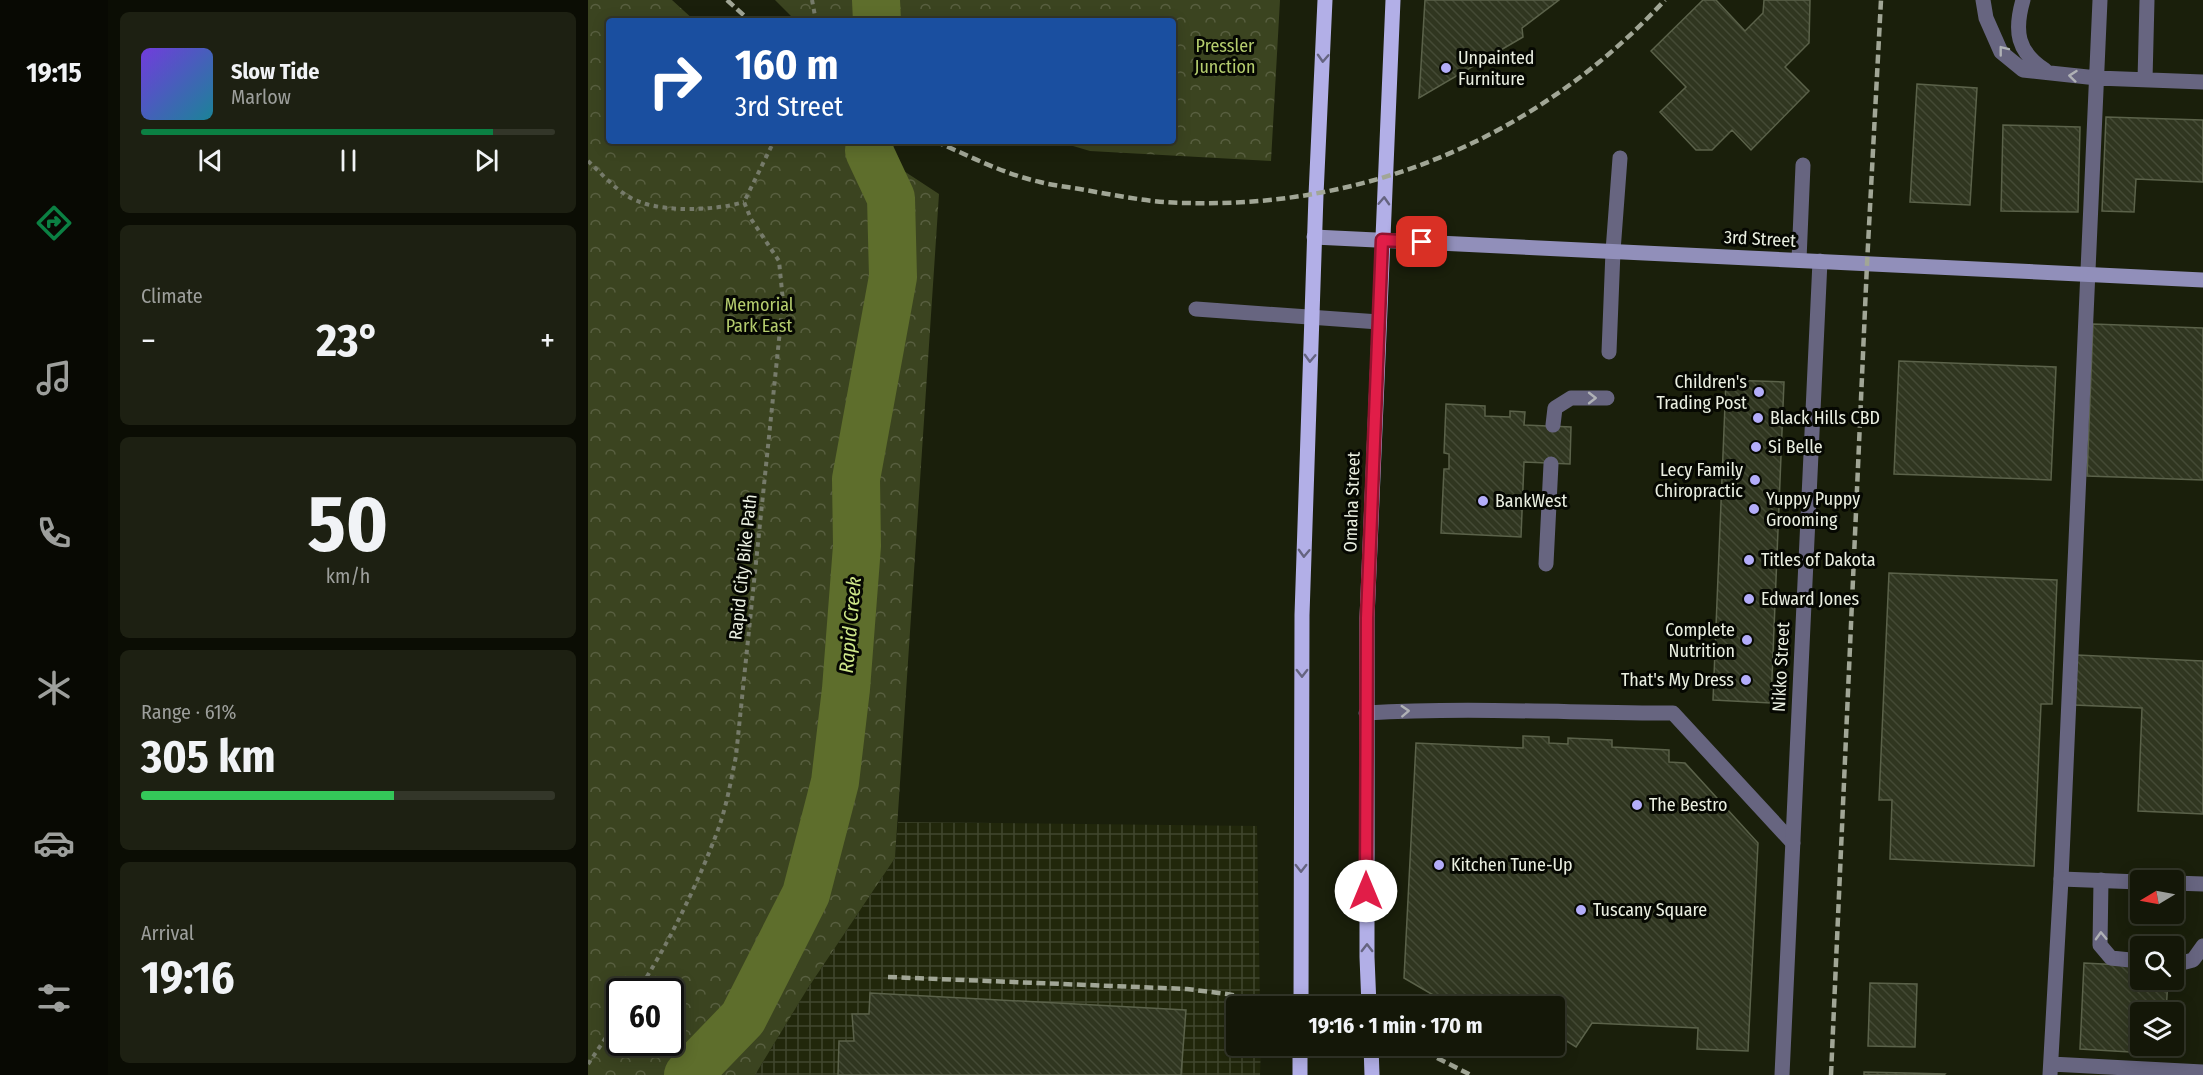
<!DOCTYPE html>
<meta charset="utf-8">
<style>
:root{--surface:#141708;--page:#1d2012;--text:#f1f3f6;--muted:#9d9f9c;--line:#333629;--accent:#0b8043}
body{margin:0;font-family:"Fira Sans Condensed",sans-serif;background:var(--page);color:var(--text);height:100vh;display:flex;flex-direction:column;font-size:22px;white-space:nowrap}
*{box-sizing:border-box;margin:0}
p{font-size:20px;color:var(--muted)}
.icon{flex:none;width:33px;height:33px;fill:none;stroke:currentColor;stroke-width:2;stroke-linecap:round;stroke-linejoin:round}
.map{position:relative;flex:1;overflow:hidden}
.sheet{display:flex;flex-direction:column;gap:12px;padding:12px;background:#0b0d04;width:480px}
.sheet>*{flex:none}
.guide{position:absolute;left:18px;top:18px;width:570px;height:126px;border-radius:6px;box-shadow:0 3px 15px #0003,0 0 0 2px var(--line);background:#1a4fa0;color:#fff;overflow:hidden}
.needle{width:39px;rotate:260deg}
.buttons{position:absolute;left:1542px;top:870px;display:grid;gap:12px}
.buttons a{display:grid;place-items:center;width:54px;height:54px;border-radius:6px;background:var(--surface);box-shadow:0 3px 15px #0003,0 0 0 2px var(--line);font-size:30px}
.speed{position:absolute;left:18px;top:978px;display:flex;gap:12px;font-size:30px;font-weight:700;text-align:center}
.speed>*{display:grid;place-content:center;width:78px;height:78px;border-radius:50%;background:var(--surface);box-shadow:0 3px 15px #0003,0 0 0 2px var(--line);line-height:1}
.speed .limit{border:3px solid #111;border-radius:9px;background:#fff;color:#111}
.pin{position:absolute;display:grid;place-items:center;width:51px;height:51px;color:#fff;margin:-26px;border-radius:12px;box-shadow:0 3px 9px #0006}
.me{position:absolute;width:66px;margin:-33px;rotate:0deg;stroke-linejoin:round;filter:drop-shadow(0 0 4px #0008)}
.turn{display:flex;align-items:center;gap:21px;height:126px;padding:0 30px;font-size:27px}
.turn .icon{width:78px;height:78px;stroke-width:2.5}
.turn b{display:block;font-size:42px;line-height:51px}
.big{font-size:45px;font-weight:700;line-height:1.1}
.sheet .widget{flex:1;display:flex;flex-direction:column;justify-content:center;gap:9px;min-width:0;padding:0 21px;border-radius:9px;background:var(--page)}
.sheet .dial{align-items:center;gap:0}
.dial b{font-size:78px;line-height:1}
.song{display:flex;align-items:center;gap:18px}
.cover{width:72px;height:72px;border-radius:9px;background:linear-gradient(135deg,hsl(260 70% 55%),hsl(190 70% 35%))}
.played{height:6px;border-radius:3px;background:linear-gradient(90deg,var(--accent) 85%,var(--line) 85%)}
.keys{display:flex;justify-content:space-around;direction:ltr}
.heat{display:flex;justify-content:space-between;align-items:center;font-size:33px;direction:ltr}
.charge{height:9px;border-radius:4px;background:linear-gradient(90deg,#34c759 61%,var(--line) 0)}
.trip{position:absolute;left:638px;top:996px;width:339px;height:60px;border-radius:6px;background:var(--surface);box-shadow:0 3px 15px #0003,0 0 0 2px var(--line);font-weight:700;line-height:60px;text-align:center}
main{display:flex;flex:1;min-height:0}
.tab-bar{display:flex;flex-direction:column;width:108px;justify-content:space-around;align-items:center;background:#080903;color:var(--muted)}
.tab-bar .icon{width:42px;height:42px}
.tab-bar .on{color:var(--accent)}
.tab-bar b{font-size:27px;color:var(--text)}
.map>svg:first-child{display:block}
</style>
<main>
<nav class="tab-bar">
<b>19:15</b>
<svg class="icon on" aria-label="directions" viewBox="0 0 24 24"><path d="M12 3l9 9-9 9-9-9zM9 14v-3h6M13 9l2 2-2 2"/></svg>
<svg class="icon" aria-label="music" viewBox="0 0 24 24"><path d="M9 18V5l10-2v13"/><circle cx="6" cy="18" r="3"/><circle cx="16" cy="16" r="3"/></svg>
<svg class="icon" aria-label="phone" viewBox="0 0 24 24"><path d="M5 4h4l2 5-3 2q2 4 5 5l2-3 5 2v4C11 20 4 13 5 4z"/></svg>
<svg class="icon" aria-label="climate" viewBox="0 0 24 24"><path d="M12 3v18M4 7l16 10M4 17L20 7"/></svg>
<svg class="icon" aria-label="car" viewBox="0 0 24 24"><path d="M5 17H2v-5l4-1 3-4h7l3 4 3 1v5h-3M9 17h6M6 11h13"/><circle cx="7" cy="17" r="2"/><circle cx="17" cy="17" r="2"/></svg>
<svg class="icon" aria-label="filters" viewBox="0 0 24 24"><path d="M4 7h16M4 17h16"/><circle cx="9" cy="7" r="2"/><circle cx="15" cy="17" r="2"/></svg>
</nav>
<section class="sheet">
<div class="widget">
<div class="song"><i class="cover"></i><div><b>Slow Tide</b><p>Marlow</p></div></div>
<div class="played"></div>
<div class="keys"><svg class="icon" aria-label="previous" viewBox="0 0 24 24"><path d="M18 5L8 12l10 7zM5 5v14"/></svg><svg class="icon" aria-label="pause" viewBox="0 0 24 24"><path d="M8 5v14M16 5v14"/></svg><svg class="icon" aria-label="next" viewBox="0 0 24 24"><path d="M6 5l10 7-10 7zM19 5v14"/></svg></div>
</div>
<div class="widget"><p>Climate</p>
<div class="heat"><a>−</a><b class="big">23°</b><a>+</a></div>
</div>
<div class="widget dial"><b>50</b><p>km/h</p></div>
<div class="widget"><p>Range · 61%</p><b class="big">305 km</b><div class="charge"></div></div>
<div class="widget"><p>Arrival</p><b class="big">19:16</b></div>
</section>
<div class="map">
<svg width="1615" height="1075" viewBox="0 0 1615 1075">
<defs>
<pattern id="industrial-grid" width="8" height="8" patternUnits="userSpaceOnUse" patternTransform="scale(1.5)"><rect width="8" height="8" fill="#21270b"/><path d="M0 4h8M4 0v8" fill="none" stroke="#41472e"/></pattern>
<pattern id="park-crowns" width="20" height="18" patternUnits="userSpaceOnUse" patternTransform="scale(1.5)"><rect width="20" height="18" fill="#3b4420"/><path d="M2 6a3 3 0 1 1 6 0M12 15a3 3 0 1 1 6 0" fill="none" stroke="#585f40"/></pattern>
<pattern id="building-back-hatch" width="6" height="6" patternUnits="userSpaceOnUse" patternTransform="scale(1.5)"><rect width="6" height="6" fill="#303620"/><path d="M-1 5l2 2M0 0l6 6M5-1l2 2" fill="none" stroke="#444a35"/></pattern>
</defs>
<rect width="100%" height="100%" fill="#1a1f0b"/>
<path fill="url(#industrial-grid)" d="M310 822 669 826 672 1006H648V1046H673L672 1075H167L220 988 307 858Z"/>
<path fill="url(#park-crowns)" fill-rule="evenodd" d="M0 0H84L107 21H21V141H270L351 194 307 858 220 988 167 1075H0ZM32 992H82V1042H32Z
M187 0H692L683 161 502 151 468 141H585V21H208Z"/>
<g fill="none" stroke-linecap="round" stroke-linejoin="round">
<path stroke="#5e6e2c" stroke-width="48" d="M288 0 289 21
M100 1075 155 1018 218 894 247 782 258 689 269 546 268 479 305 277 303 198 281 151 282 141"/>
</g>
<path fill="url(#building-back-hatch)" stroke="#5b624a" stroke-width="1.5" d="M837 0H971L934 28 935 37 831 98Z
M1115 0H1128L1157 31 1175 13 1176 0H1222L1221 43 1197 67 1221 91 1163 150 1144 130 1124 150H1108L1072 112 1098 87 1063 51Z
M1329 84 1389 88 1382 205 1322 202Z
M1518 117 1615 120V182L1548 179 1546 212 1514 211Z
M1415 125 1492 127 1490 212 1413 211Z
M1505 324 1615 328V480L1499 476Z
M1311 361 1468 367 1463 480 1306 474Z
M1138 380 1196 382 1183 703 1125 700Z
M858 404 897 406V416L922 417V411L937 412 936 425 983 427 982 464 936 462 933 537 853 533 856 469H861V454L856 453Z
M1301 573 1469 580 1464 704H1453L1446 866 1302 859 1304 800H1291Z
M1489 655 1615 661V814L1550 811 1554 708 1487 705Z
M935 736 961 737V743L980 744V738L1024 740V747L1081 750V762L1097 763 1170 843 1160 1051 1109 1049 1110 1028 1004 1023 988 1047 966 1033V1006H925L919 1003H883L881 1006H864L816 978 828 743 935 748Z
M1496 963 1552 966V980H1580L1578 1012H1552V1046H1576V1054L1492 1049Z
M1282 983 1329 984 1327 1047 1280 1046Z
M282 993 598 1010 593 1075H250L251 1041H266L264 1014H281Z
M1276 1072 1357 1074 1356 1075H1276Z"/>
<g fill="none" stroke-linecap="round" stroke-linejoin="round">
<path stroke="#767b6a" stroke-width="4" stroke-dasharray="4.5 4.5" stroke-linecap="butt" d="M224 0 228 21
M0 161C12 172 24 186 38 195 65 214 126 211 156 202
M49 992C80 946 112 879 131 827 139 804 143 780 148 756L195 301 191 261 163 219 156 202 186 141
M0 1064 32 1017"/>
<path stroke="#676580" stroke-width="15" d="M1395 0 1398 18 1413 52 1435 70 1509 78 1615 82
M1435 0C1426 31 1429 52 1457 70
M1557 80 1559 0
M1211 260 1215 165
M608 309 791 322
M1021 352 1025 251 1032 158
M965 425 967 408 983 398H1019
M958 564 963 464
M778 713C880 707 982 713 1085 713L1205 843
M1513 880 1512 945 1523 958 1552 961
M1586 965 1605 960 1615 946
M1463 1064 1615 1072
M1462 1075 1473 879 1512 0"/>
<path stroke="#676580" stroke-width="15" d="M1473 879 1552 882
M1586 883 1615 884
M1194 1075 1232 261"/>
<path stroke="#918fba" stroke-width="15" d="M726 237 1615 280"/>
<path stroke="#b2afe7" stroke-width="15" d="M713 1006 714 615 728 195 737 0
M781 1006 779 957V618L805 0
M783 1046 784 1075
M712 1075V1046"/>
<path stroke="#a1a696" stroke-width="4.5" stroke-dasharray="9 4.5" stroke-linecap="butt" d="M139 0 162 21
M347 141C381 156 416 174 452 182 467 186 482 187 497 190 531 196 565 203 600 203 784 208 953 134 1077 0
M300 977 599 989 639 994 701 1006
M825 1046 883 1075
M1243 1075 1279 264 1293 0"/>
</g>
<defs><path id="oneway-chevron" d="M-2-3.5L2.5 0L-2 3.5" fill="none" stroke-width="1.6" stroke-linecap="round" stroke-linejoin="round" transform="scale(1.5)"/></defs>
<g stroke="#afb1b5">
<use href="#oneway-chevron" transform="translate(1415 50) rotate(-128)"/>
<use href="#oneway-chevron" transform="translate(1485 76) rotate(-174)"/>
<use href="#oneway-chevron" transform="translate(1004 398)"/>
<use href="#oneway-chevron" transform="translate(817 711) rotate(-3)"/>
<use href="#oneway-chevron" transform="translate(1513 936) rotate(-92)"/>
</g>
<g stroke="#656480">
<use href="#oneway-chevron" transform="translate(735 58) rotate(93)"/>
<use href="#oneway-chevron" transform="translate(796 201) rotate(-87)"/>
<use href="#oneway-chevron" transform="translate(722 358) rotate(92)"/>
<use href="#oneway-chevron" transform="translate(716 553) rotate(92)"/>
<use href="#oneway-chevron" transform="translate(714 673) rotate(90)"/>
<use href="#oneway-chevron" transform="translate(713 868) rotate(90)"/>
<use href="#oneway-chevron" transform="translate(779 948) rotate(-90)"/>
</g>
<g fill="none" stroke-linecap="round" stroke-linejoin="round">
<g stroke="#92132f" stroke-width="15">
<path id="route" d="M778 891 779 618 794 240 834 242"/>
</g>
<use href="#route" stroke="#e11d48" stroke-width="10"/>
</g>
<g fill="#b3adf9" stroke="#060802" stroke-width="2">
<circle cx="858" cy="68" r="6"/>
<circle cx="1171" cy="392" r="6"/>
<circle cx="1170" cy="418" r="6"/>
<circle cx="1168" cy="447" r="6"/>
<circle cx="1167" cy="480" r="6"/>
<circle cx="895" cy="501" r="6"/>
<circle cx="1166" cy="509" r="6"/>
<circle cx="1161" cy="560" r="6"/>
<circle cx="1161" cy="599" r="6"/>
<circle cx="1159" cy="640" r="6"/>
<circle cx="1158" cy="680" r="6"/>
<circle cx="1049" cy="805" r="6"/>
<circle cx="851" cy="865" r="6"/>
<circle cx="993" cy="910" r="6"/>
</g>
<g text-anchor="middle" stroke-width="6" stroke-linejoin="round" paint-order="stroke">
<g font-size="18" fill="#b5cd6e" stroke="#060802">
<text x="637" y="52">Pressler<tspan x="637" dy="21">Junction</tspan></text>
<text x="171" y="311">Memorial<tspan x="171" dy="21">Park East</tspan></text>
</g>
<g font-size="18" fill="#eaefe1" stroke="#060802" text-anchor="start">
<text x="870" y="64">Unpainted<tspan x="870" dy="21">Furniture</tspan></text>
<text x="1159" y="388" text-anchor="end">Children's<tspan x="1159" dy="21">Trading Post</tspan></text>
<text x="1182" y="424">Black Hills CBD</text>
<text x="1180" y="453">Si Belle</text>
<text x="1155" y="476" text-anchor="end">Lecy Family<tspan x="1155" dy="21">Chiropractic</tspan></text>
<text x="1178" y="505">Yuppy Puppy<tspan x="1178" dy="21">Grooming</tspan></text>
<text x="907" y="507">BankWest</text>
<text x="1173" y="566">Titles of Dakota</text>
<text x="1173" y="605">Edward Jones</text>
<text x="1147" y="636" text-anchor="end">Complete<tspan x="1147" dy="21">Nutrition</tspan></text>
<text x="1146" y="686" text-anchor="end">That's My Dress</text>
<text x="1061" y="811">The Bestro</text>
<text x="863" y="871">Kitchen Tune-Up</text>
<text x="1005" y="916">Tuscany Square</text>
</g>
<g font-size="18" fill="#eaefe1" stroke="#060802">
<text transform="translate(1172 239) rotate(3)" y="6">3rd Street</text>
<text transform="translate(764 502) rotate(-88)" y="6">Omaha Street</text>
<text transform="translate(155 567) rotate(-84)" y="6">Rapid City Bike Path</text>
<text transform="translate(1193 667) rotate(-87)" y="6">Nikko Street</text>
</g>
<g font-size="20" font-style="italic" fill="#cfe889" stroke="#060802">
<text transform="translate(262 625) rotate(-85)" y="7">Rapid Creek</text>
</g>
</g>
</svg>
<div class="buttons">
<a><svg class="needle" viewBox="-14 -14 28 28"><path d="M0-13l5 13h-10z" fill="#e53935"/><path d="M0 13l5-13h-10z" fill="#9d9f9c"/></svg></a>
<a><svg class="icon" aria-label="search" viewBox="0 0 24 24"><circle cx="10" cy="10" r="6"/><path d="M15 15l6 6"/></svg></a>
<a><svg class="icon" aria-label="layers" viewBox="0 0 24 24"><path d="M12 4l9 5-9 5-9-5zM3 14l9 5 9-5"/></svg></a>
</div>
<div class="speed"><div class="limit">60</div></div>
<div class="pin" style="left:834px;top:242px;background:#d93025"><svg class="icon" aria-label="arrive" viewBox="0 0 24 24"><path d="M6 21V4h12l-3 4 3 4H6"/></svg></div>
<svg class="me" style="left:778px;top:891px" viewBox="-20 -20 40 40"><circle r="19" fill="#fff"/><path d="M0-13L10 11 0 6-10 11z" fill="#e11d48"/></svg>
<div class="trip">19:16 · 1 min · 170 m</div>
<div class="guide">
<div class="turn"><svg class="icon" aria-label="right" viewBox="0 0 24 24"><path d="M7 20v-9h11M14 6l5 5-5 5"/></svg><div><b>160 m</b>3rd Street</div></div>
</div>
</div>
</main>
